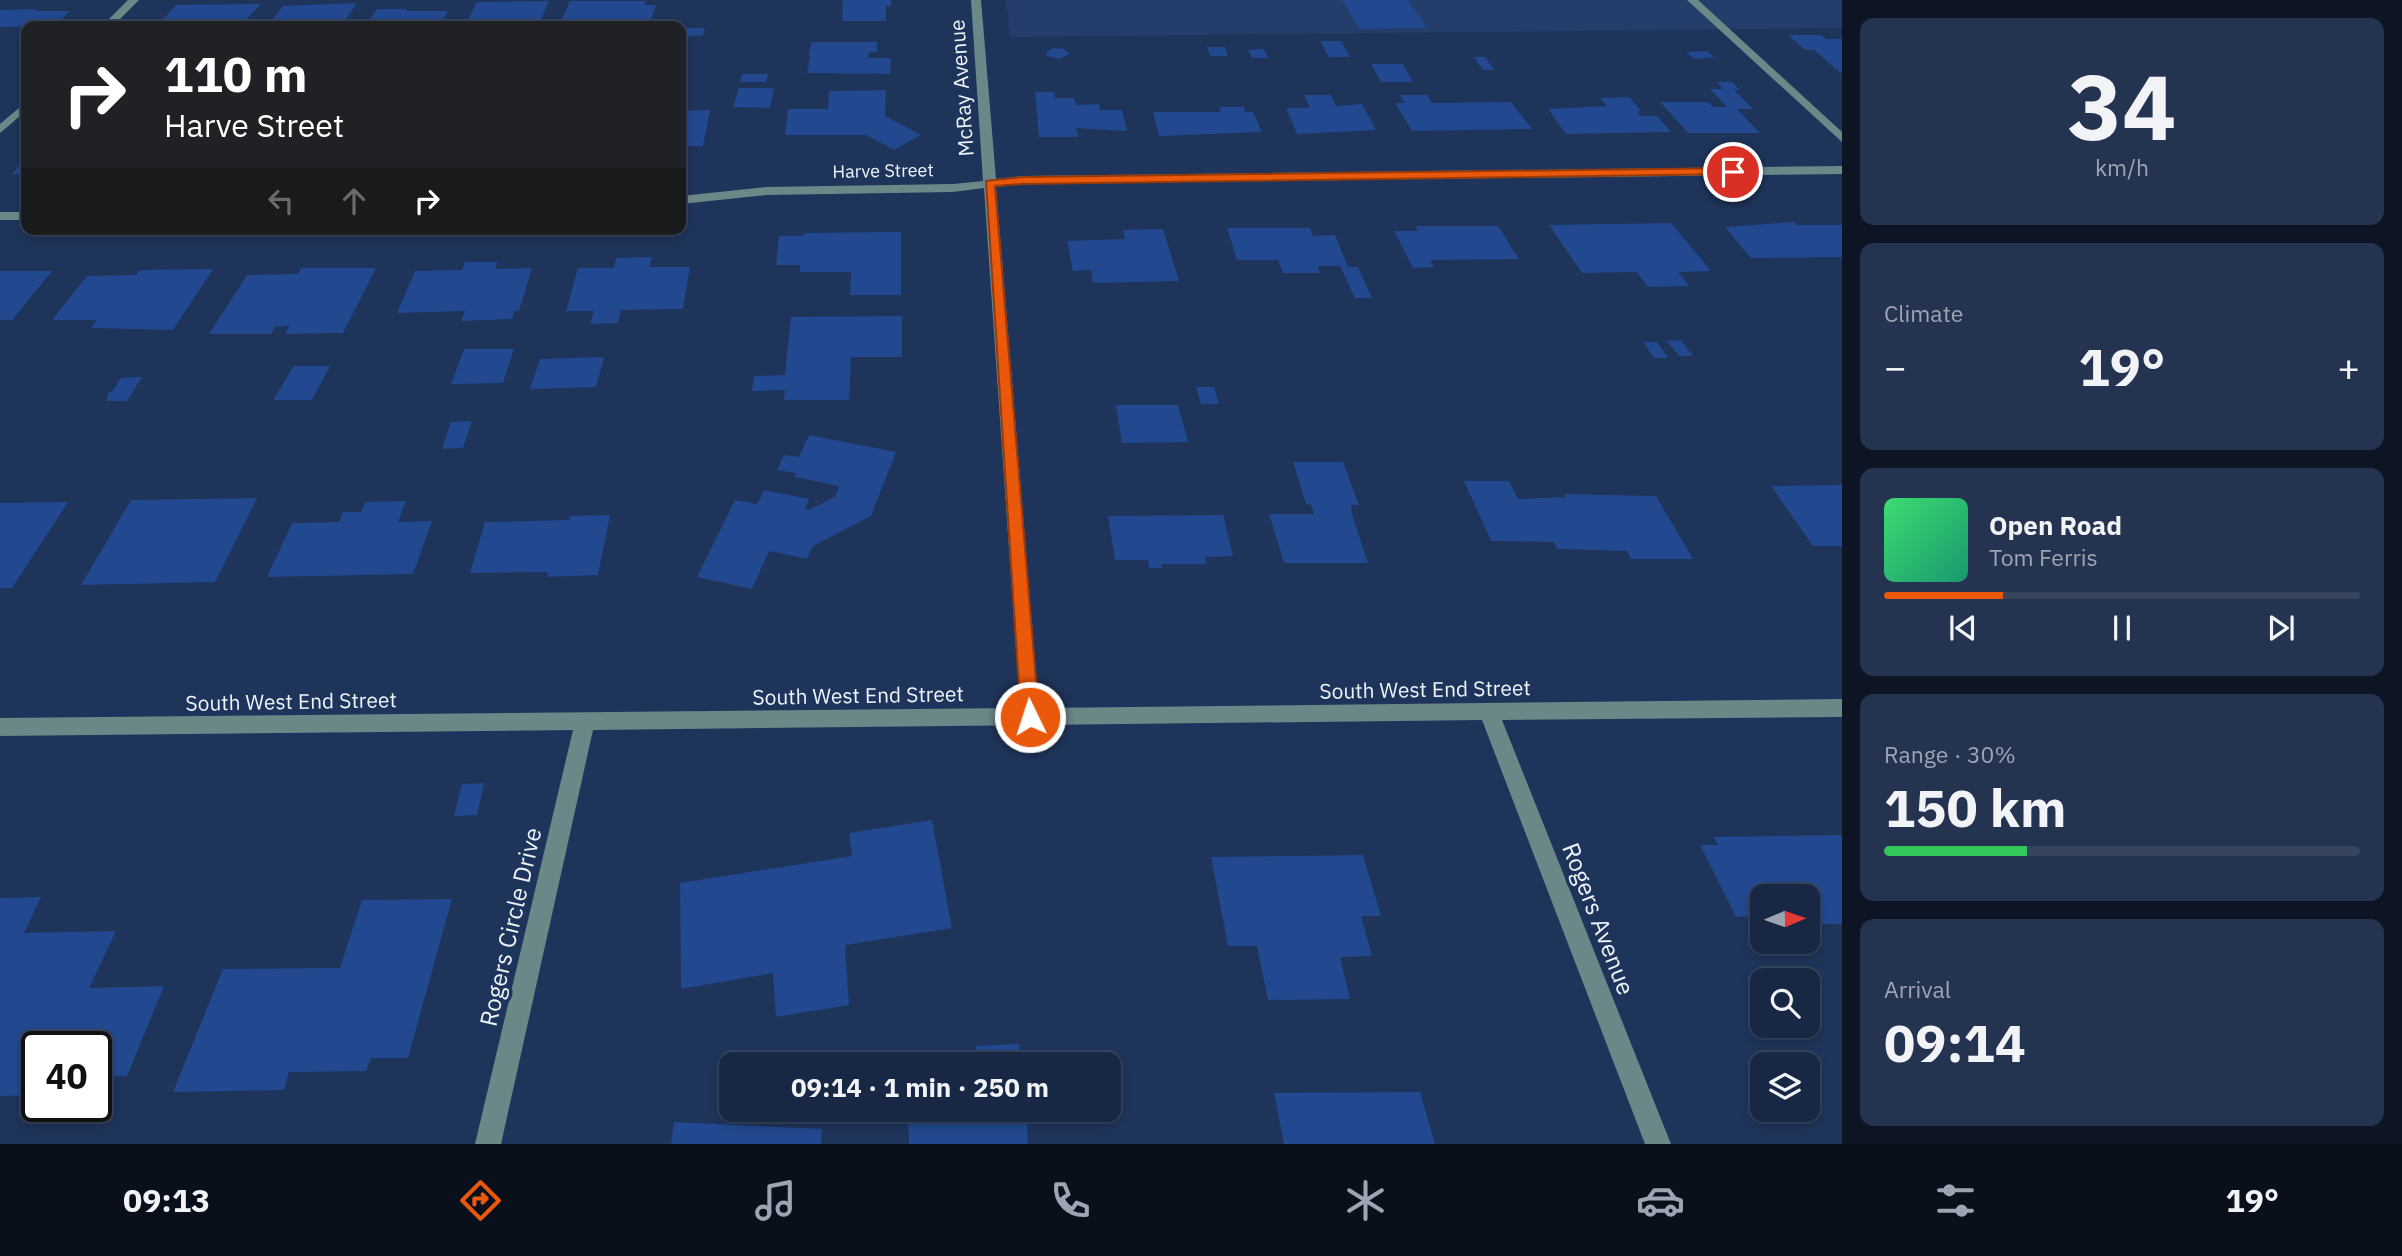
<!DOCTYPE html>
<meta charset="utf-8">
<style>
:root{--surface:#172744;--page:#24334f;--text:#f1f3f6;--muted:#9ea5b2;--line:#36445d;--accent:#ea580c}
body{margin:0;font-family:"IBM Plex Sans",sans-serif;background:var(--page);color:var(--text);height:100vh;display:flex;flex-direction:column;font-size:26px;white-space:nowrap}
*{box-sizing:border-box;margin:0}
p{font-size:23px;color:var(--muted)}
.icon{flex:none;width:38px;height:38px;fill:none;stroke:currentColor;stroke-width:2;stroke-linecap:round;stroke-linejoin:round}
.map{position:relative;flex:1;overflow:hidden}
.sheet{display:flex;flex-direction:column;gap:18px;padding:18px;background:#0d1525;width:560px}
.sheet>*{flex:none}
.top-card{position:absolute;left:21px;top:21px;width:665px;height:214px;border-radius:14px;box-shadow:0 4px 10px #0003,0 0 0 2px var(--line);background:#202124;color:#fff;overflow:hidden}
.needle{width:46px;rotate:88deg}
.tools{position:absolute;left:1750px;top:884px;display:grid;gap:14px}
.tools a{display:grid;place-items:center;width:70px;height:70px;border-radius:14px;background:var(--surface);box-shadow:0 4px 10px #0003,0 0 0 2px var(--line);font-size:35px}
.speed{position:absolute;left:21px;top:1031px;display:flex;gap:14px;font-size:35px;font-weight:700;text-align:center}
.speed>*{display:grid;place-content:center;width:91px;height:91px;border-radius:50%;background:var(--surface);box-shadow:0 4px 10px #0003,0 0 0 2px var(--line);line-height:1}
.speed .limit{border:4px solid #111;border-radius:10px;background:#fff;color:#111}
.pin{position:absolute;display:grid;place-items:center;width:60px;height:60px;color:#fff;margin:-30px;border:4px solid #fff;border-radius:50%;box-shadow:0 2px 7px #0007}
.me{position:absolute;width:77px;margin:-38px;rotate:356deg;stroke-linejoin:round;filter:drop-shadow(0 0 5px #0008)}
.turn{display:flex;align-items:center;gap:24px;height:147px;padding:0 28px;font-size:32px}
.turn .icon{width:91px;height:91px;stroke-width:2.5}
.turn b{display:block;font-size:49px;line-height:60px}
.lanes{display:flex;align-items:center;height:66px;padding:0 28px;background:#0003;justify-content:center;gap:35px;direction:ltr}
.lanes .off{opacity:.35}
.big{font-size:52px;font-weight:800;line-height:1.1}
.sheet .widget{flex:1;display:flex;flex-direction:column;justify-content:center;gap:10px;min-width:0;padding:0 24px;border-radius:14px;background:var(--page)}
.sheet .dial{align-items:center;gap:0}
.dial b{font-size:91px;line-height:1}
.song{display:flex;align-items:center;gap:21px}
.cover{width:84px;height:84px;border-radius:10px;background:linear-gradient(135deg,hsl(140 70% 55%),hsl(160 70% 35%))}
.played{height:7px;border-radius:4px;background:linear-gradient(90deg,var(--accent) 25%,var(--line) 25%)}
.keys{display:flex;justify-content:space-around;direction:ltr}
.heat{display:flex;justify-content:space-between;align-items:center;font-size:38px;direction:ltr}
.charge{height:10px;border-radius:5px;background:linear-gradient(90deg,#34c759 30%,var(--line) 0)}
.trip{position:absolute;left:719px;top:1052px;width:402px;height:70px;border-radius:14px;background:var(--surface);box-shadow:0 4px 10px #0003,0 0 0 2px var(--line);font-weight:800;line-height:70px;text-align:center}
.menu{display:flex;height:112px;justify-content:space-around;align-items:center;background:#09101b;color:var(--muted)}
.menu .icon{width:49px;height:49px}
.menu .on{color:var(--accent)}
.menu b{font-size:32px;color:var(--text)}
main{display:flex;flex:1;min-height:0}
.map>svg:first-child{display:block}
</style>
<main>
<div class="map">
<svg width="1842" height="1144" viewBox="0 0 1842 1144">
<rect width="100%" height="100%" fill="#1f345a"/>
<path fill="#243d6a" d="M1006 0H1842V28L1010 37Z"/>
<path fill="#22488f" d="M843 0H891V6H886V21H842Z
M1342 0H1408L1427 28 1359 29Z
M549 1 540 22H517L515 26H481L483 22H467L477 2Z
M570 1H646L644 5H656L651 19H639L637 26H598L600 22H578L582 26H559Z
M357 3 341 26H267L283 6Z
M261 4 240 26 158 25 176 5Z
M38 9 35 11H70L54 26 0 27V10Z
M377 9H407L406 11H448L439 26H365Z
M682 28H705L703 35 682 37Z
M1788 35H1821L1826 39H1842V74L1814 50H1805Z
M1320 41H1341L1350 57H1329Z
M812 42H877V52H869L868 58H891L890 74 807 73 810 55H808Z
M1207 47H1225L1228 56H1210Z
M1054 48 1064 49 1070 54 1059 59 1047 56 1046 52Z
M1264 49 1268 58H1252L1248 50Z
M1706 51 1715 57 1694 59 1686 52Z
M1474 57H1485L1494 70H1483Z
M1371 64H1403L1413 82H1381Z
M742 74H768L766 82H740Z
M1717 82H1732L1740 90H1734L1753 109H1737L1760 133H1688L1660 102H1708L1713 107H1727L1710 89H1723Z
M739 88H774L770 108 733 107Z
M886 90 885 116 921 135 894 150 866 135H785L788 109H828L829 91Z
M1035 92H1054L1055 98H1074L1076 105 1099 104 1100 110H1122L1127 131 1076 128 1078 137H1039Z
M1304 95H1331L1336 106 1362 104 1376 130 1297 134 1286 108H1310Z
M1400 95H1427L1432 103 1511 102 1532 129 1412 131 1395 103H1405Z
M1629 97 1641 111H1637L1640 116H1657L1671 132 1566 134 1548 109 1607 106 1600 98Z
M681 102H687L685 111 710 110 703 146H681Z
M1219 107H1244L1245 112H1253L1262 132 1159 136 1153 112H1221Z
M26 158V174H12Z
M1794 222 1797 225H1842V257L1751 258 1725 227Z
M1671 223 1711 271 1678 272 1689 286 1648 287 1637 272 1582 273 1549 225Z
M1416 226H1498L1519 259 1430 260 1434 267 1413 268 1394 231H1418Z
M1227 228H1310L1313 236 1335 235 1348 267H1358L1372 298H1355L1340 266H1318L1320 273H1283L1278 260H1237Z
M1163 229 1179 281 1093 283 1091 270 1073 271 1067 241 1125 239 1123 230Z
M901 232V295H850L851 272H800V265H776L779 236H803L804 233Z
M652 257 649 267H690L683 309 621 310 618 323 590 324 594 311H566L578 268H614L616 258Z
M465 262H497L495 269 532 268 519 311H514L512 319 461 321 465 311 397 313 415 271 462 270Z
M301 268H376L343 333 285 334 289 326 275 327 271 334H209L247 275 298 274Z
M213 269 173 330 91 328 97 320H52L87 276 136 275 140 270Z
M0 271H52L12 320H0Z
M902 316V357H851L849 400H784L785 390 752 391 754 376 785 375 791 317Z
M1681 340 1693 356H1679L1667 341Z
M1643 342H1657L1668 358H1654Z
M464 349H514L503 383 451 384Z
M604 357 596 387 530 389 540 359Z
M294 366H330L312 400H273Z
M142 377 127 401H106L109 392H112L121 378Z
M1196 387H1214L1219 404H1201Z
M1116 405H1178L1188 442 1122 443Z
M472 421 463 448 442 449 451 422Z
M809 435 896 452 871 516 813 546 807 559 769 551 752 589 697 577 735 500 757 504 764 490 809 499 805 509 809 510 835 497 839 486 795 477 796 473 777 470 784 455 799 457Z
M1293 462H1343L1359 505H1351L1352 514 1368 563H1284L1269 514H1314L1311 505 1306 504Z
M1464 481H1509L1518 499 1566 497 1564 494 1656 496 1693 559H1631L1627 551 1557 549 1554 542 1491 541Z
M1842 485V546H1813L1771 486Z
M257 498 215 582 81 585 131 500Z
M406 501 398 522 432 521 413 574 267 577 292 523 339 522 343 512H361L365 502Z
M68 502 12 588H0V503Z
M610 515 598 575 547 577 548 572 470 573 485 522 569 520 570 516Z
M1223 515 1233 556 1205 557 1206 564H1161L1162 568H1149L1148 560H1115L1108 516Z
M484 783 477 815 454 816 462 784Z
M932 820 952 928 845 945 849 1005 776 1017 773 973 681 989 680 883 852 856 849 833Z
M1842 835V924H1808V896H1762V925H1759L1754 916 1736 917 1700 845H1718L1714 837Z
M1363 855 1381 916H1361L1372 956 1340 957 1350 999 1268 1000 1257 946H1228L1211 857Z
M41 897 24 933 116 931 89 988 164 986 127 1076 96 1077V1046H37V1095L0 1096V898Z
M452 899 408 1058H371L366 1071 289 1072 284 1090 173 1092 223 969 340 968 362 900Z
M1019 1044 1021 1064H977L976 1046Z
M1420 1092 1435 1144H1284L1274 1093Z
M908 1110H1026L1028 1144H909Z
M674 1122 822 1129 821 1144H671Z"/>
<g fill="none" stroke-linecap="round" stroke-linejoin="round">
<path fill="#6b8889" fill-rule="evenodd" d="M128 0H139L113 26H102Z
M971 0H981L996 179 1022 176 1842 166V174L1022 184 996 187 1039 708 1842 699V717L1502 720 1671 1144H1645L1482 720 593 730 501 1144H475L573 730 0 736V718L1020 708 984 188 953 192 766 195 681 204V196L766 187 953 184 983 181Z
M1687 0H1698L1842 132V142Z
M26 102V111L0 133V124Z
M0 212H26V220H0Z"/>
</g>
<path fill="#ea580c" stroke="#983908" stroke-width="2" d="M1733 168 1738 172 1737 174 1023 184 995 186 1039 717 1036 723 1030 725 1024 723 1021 717 986 181 1023 177Z"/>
<g text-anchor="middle" stroke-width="7" stroke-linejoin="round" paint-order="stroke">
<g font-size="18" fill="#edf3fd" stroke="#1f345a">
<text transform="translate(883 171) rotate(-1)" y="6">Harve Street</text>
</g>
<g font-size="21" fill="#edf3fd" stroke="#1f345a">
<text transform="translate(962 88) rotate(-94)" y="7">McRay Avenue</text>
<text transform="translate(1425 690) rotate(-1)" y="7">South West End Street</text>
<text transform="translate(858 696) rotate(-1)" y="7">South West End Street</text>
<text transform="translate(291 702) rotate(-1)" y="7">South West End Street</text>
</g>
<g font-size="24" fill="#edf3fd" stroke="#1f345a">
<text transform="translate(1598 919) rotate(69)" y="8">Rogers Avenue</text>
<text transform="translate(511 927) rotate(-77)" y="8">Rogers Circle Drive</text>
</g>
</g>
</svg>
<div class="tools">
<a><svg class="needle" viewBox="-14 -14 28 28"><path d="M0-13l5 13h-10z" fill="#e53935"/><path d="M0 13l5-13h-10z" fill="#9ea5b2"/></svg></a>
<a><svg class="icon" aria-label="search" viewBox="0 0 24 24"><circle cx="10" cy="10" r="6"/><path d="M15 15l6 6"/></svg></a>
<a><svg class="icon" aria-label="layers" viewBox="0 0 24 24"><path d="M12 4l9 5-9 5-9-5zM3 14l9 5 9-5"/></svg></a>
</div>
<div class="speed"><div class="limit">40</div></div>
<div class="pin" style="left:1733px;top:172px;background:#d93025"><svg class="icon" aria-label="arrive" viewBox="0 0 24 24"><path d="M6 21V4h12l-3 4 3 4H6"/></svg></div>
<svg class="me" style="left:1030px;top:717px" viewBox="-20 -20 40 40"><circle r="17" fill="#ea580c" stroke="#fff" stroke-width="3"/><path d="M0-11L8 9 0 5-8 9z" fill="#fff"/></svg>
<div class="trip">09:14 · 1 min · 250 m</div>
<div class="top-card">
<div class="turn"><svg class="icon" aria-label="right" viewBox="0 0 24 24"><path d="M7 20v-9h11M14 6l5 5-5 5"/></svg><div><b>110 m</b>Harve Street</div></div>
<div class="lanes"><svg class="icon off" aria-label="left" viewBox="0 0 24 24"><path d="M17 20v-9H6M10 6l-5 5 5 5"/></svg><svg class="icon off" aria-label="ahead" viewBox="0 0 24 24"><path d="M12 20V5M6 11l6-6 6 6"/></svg><svg class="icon" aria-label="right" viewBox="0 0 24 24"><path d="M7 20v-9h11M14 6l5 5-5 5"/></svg></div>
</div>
</div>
<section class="sheet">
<div class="widget dial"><b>34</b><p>km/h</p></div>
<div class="widget"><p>Climate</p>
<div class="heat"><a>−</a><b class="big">19°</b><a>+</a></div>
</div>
<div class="widget">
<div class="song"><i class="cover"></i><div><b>Open Road</b><p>Tom Ferris</p></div></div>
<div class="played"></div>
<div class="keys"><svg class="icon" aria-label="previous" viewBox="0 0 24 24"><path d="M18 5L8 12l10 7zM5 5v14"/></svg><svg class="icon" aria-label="pause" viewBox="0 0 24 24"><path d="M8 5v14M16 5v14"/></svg><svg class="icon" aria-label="next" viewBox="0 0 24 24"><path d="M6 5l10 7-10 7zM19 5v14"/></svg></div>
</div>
<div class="widget"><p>Range · 30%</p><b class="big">150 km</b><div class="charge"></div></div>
<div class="widget"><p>Arrival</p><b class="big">09:14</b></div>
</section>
</main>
<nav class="menu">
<b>09:13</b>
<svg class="icon on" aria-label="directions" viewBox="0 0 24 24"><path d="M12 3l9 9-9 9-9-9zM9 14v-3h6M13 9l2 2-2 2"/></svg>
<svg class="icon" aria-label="music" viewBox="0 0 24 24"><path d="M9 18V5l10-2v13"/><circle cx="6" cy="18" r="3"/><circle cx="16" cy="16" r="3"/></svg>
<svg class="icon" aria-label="phone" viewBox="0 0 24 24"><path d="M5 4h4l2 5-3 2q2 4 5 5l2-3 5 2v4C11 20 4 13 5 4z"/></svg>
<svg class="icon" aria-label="climate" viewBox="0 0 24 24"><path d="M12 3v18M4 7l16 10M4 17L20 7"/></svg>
<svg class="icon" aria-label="car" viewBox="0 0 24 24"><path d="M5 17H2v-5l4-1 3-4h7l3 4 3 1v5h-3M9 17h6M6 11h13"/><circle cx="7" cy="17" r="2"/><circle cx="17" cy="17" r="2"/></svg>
<svg class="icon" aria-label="filters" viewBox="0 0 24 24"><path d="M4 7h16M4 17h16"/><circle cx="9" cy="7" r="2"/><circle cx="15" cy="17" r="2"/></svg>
<b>19°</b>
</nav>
